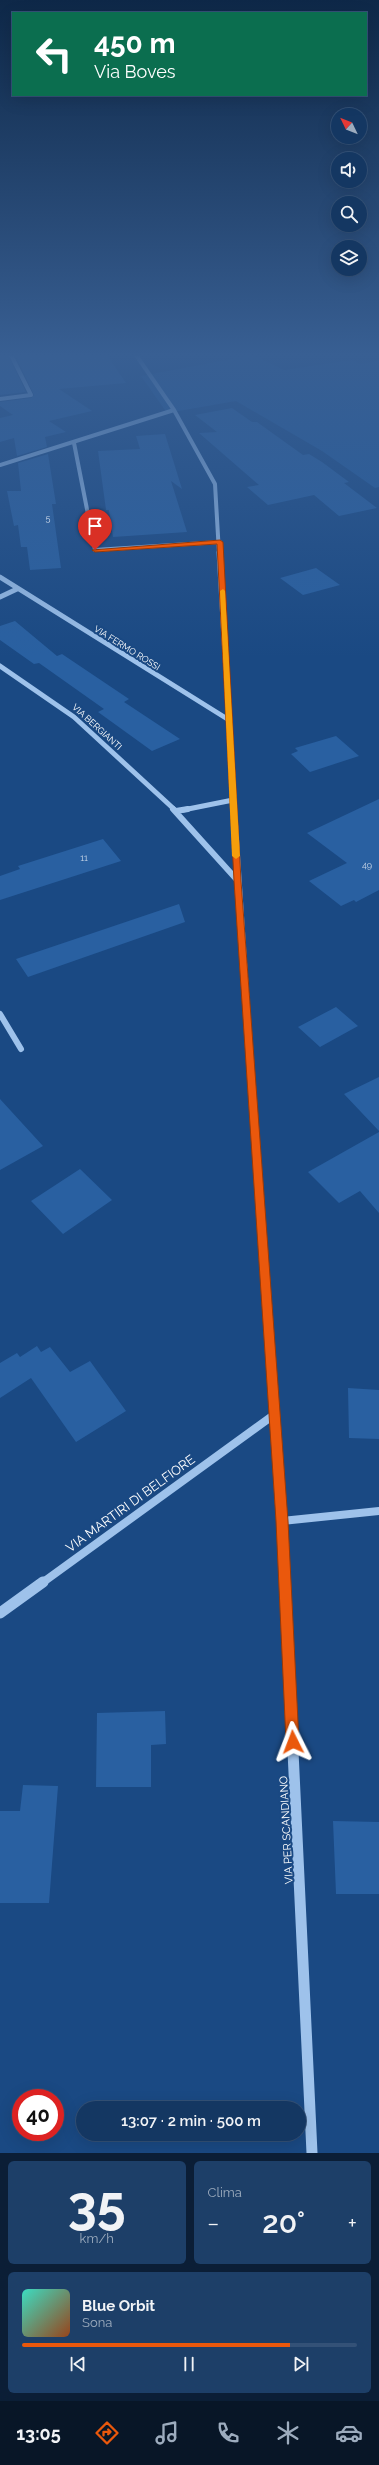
<!DOCTYPE html>
<html lang="it">
<meta charset="utf-8">
<style>
:root{--surface:#143762;--page:#1d3f68;--text:#f1f3f6;--muted:#9dacbe;--line:#335177;--accent:#ea580c}
body{margin:0;font-family:Raleway,sans-serif;background:var(--page);color:var(--text);height:100vh;display:flex;flex-direction:column;font-size:15px;white-space:nowrap}
*{box-sizing:border-box;margin:0}
p{font-size:13px;color:var(--muted)}
.icon{flex:none;width:22px;height:22px;fill:none;stroke:currentColor;stroke-width:2;stroke-linecap:round;stroke-linejoin:round}
.map{position:relative;height:2153px;overflow:hidden}
.drawer{display:flex;flex-direction:column;gap:8px;padding:8px;background:#0b1e36;flex:1}
.drawer>*{flex:none}
.banner{position:absolute;left:12px;top:12px;width:355px;height:84px;border-radius:0px;box-shadow:0 4px 16px #0002,0 0 0 1px var(--line);background:#0b6e4f;color:#fff;overflow:hidden}
.needle{width:26px;rotate:313deg}
.controls{position:absolute;left:331px;top:108px;display:grid;gap:8px}
.controls a{display:grid;place-items:center;width:36px;height:36px;border-radius:50%;background:var(--surface);box-shadow:0 4px 16px #0002,0 0 0 1px var(--line);font-size:20px}
.speed{position:absolute;left:12px;top:2089px;display:flex;gap:8px;font-size:20px;font-weight:700;text-align:center}
.speed>*{display:grid;place-content:center;width:52px;height:52px;border-radius:50%;background:var(--surface);box-shadow:0 4px 16px #0002,0 0 0 1px var(--line);line-height:1}
.speed .limit{border:6px solid #d22;background:#fff;color:#111}
.pin{position:absolute;display:grid;place-items:center;width:34px;height:34px;color:#fff;margin:-41px -17px;border-radius:50% 50% 50% 0;rotate:-45deg;box-shadow:0 0 4px #0007}
.pin .icon{rotate:45deg}
.me{position:absolute;width:44px;margin:-22px;rotate:357deg;stroke-linejoin:round;filter:drop-shadow(0 0 3px #0008)}
.turn{display:flex;align-items:center;gap:14px;height:84px;padding:0 16px;font-size:18px}
.turn .icon{width:52px;height:52px;stroke-width:2.5}
.turn b{display:block;font-size:28px;line-height:34px}
.big{font-size:30px;font-weight:600;line-height:1.1}
.drawer .widget{flex:1;display:flex;flex-direction:column;justify-content:center;gap:6px;min-width:0;padding:0 14px;border-radius:6px;background:var(--page)}
.drawer .dial{align-items:center;gap:0}
.dial b{font-size:52px;line-height:1}
.song{display:flex;align-items:center;gap:12px}
.cover{width:48px;height:48px;border-radius:6px;background:linear-gradient(135deg,hsl(170 70% 55%),hsl(20 70% 35%))}
.played{height:4px;border-radius:2px;background:linear-gradient(90deg,var(--accent) 80%,var(--line) 80%)}
.keys{display:flex;justify-content:space-around;direction:ltr}
.heat{display:flex;justify-content:space-between;align-items:center;font-size:22px;direction:ltr}
.drawer .tiles{flex:1;display:grid;gap:8px;grid-template-columns:1fr 1fr}
.widget:last-child{grid-column:span 2}
.trip{position:absolute;left:76px;top:2101px;width:230px;height:40px;border-radius:20px;background:var(--surface);box-shadow:0 4px 16px #0002,0 0 0 1px var(--line);font-weight:600;line-height:40px;text-align:center}
.tab-bar{display:flex;height:64px;justify-content:space-around;align-items:center;background:#081627;color:var(--muted)}
.tab-bar .icon{width:28px;height:28px}
.tab-bar .on{color:var(--accent)}
.tab-bar b{font-size:18px;color:var(--text)}
.map>svg:first-child{display:block}
</style>
<div class="map">
<svg width="379" height="2153" viewBox="0 0 379 2153">
<rect width="100%" height="100%" fill="#1a4983"/>
<path fill="#235b9c" d="M253 355 284 370 352 360 360 364 379 361V487L375 488 322 451 236 401 167 413 141 376Z"/>
<path fill="#2960a1" d="M0 355H8L26 392 0 395Z
M15 355H107L126 383 59 389 92 411 49 421 66 432 45 437 47 447 17 456 14 438 0 442V418L13 415 0 406V402L31 398 34 395Z
M232 408 252 422H257L303 455 309 454 322 462 349 482 344 483 377 508 339 516 314 495 268 505 247 487 259 485 199 433 217 432 195 415Z
M165 434 182 489 171 481 187 532 113 537 109 510H106L98 451 140 449 136 436Z
M48 454 56 504H52L61 568 30 570 27 547H21L18 525 14 526 7 491H21L18 463Z
M316 568 340 585 303 595 280 578Z
M15 621 57 656 62 654 129 699 124 702 180 739 152 751 98 712 104 709 39 663 34 664 0 640V626Z
M336 736 359 756 310 772 291 754 298 751 295 748Z
M379 799V890L356 902 354 900 341 906 309 881 347 863 307 833Z
M103 839 121 861 0 900V876L20 869 18 866Z
M179 904 185 922 28 977 16 959Z
M336 1007 358 1026 320 1047 298 1027Z
M379 1077V1131L344 1094Z
M0 1099 43 1146 0 1170Z
M379 1132V1213L360 1191 339 1203 308 1172Z
M80 1169 112 1200 63 1234 31 1201Z
M37 1346 41 1352 50 1347 70 1372 90 1361 126 1411 76 1442 31 1378 0 1398V1363L17 1353 20 1357Z
M348 1388 379 1390V1439L349 1438Z
M165 1711 166 1744 151 1745V1787H96L97 1713Z
M23 1785 58 1786 49 1903H0V1811H20Z
M333 1821 379 1822V1894H336Z"/>
<g fill="none" stroke-linecap="round" stroke-linejoin="round">
<path stroke="#9ec2eb" stroke-width="4" d="M136 355 174 410 215 484 219 553
M0 399 31 395 11 355
M74 443 95 550 220 542
M0 465 174 410"/>
<path stroke="#9ec2eb" stroke-width="5" d="M219 552 234 810
M0 577 229 720
M0 597 17 589
M0 666 74 717 175 810
M183 810 233 800"/>
<path stroke="#9ec2eb" stroke-width="6" d="M173 809 238 881
M234 809 256 1145
M176 811 188 809
M0 1014 21 1049"/>
<path stroke="#9ec2eb" stroke-width="8" d="M256 1144 285 1583
M282 1521 379 1511
M42 1583 275 1414"/>
<path stroke="#9ec2eb" stroke-width="11" d="M285 1582 312 2153
M0 1613 43 1582"/>
</g>
<linearGradient id="sky" x2="0" y2="1"><stop stop-color="#0e2848"/><stop offset="0.54" stop-color="#385f93"/><stop offset="1" stop-color="#385f93" stop-opacity="0"/></linearGradient>
<rect width="379" height="657" fill="url(#sky)"/>
<path fill="#ea580c" stroke="#983908" d="M220 540 223 542 241 881 288 1521 299 1742 297 1747 293 1749 288 1747 286 1742 276 1521 234 881 217 544 95 552 92 550Z"/>
<path fill="#f59e0b" d="M223 589 225 591 240 856 236 859 232 856 220 591Z"/>
<g text-anchor="middle" stroke-width="4" stroke-linejoin="round" paint-order="stroke">
<g font-size="9" fill="#cad7e8">
<text x="48" y="521">5</text>
<text x="84" y="861">11</text>
<text x="367" y="868">49</text>
</g>
<g font-size="9" fill="#fff" stroke="#1a4983">
<text transform="translate(127 648) rotate(32)" y="3">VIA FERMO ROSSI</text>
<text transform="translate(97 727) rotate(42)" y="3">VIA BERGIANTI</text>
</g>
<g font-size="11" fill="#fff" stroke="#1a4983">
<text transform="translate(286 1830) rotate(-93)" y="4">VIA PER SCANDIANO</text>
</g>
<g font-size="13" fill="#fff" stroke="#1a4983">
<text transform="translate(130 1503) rotate(-36)" y="5">VIA MARTIRI DI BELFIORE</text>
</g>
</g>
</svg>
<div class="controls">
<a><svg class="needle" viewBox="-14 -14 28 28"><path d="M0-13l5 13h-10z" fill="#e53935"/><path d="M0 13l5-13h-10z" fill="#9dacbe"/></svg></a>
<a><svg class="icon" aria-label="sound" viewBox="0 0 24 24"><path d="M4 9h4l5-4v14l-5-4H4zM17 9q2 3 0 6"/></svg></a>
<a><svg class="icon" aria-label="search" viewBox="0 0 24 24"><circle cx="10" cy="10" r="6"/><path d="M15 15l6 6"/></svg></a>
<a><svg class="icon" aria-label="layers" viewBox="0 0 24 24"><path d="M12 4l9 5-9 5-9-5zM3 14l9 5 9-5"/></svg></a>
</div>
<div class="speed"><div class="limit">40</div></div>
<div class="pin" style="left:95px;top:550px;background:#d93025"><svg class="icon" aria-label="arrive" viewBox="0 0 24 24"><path d="M6 21V4h12l-3 4 3 4H6"/></svg></div>
<svg class="me" style="left:293px;top:1742px" viewBox="-20 -20 40 40"><path d="M0-17L14 15 0 8-14 15z" fill="#ea580c" stroke="#fff" stroke-width="4"/></svg>
<div class="trip">13:07 · 2 min · 500 m</div>
<div class="banner">
<div class="turn"><svg class="icon" aria-label="left" viewBox="0 0 24 24"><path d="M17 20v-9H6M10 6l-5 5 5 5"/></svg><div><b>450 m</b>Via Boves</div></div>
</div>
</div>
<section class="drawer">
<div class="tiles">
<div class="widget dial"><b>35</b><p>km/h</p></div>
<div class="widget"><p>Clima</p>
<div class="heat"><a>−</a><b class="big">20°</b><a>+</a></div>
</div>
<div class="widget">
<div class="song"><i class="cover"></i><div><b>Blue Orbit</b><p>Sona</p></div></div>
<div class="played"></div>
<div class="keys"><svg class="icon" aria-label="previous" viewBox="0 0 24 24"><path d="M18 5L8 12l10 7zM5 5v14"/></svg><svg class="icon" aria-label="pause" viewBox="0 0 24 24"><path d="M8 5v14M16 5v14"/></svg><svg class="icon" aria-label="next" viewBox="0 0 24 24"><path d="M6 5l10 7-10 7zM19 5v14"/></svg></div>
</div>
</div>
</section>
<nav class="tab-bar">
<b>13:05</b>
<svg class="icon on" aria-label="directions" viewBox="0 0 24 24"><path d="M12 3l9 9-9 9-9-9zM9 14v-3h6M13 9l2 2-2 2"/></svg>
<svg class="icon" aria-label="music" viewBox="0 0 24 24"><path d="M9 18V5l10-2v13"/><circle cx="6" cy="18" r="3"/><circle cx="16" cy="16" r="3"/></svg>
<svg class="icon" aria-label="phone" viewBox="0 0 24 24"><path d="M5 4h4l2 5-3 2q2 4 5 5l2-3 5 2v4C11 20 4 13 5 4z"/></svg>
<svg class="icon" aria-label="climate" viewBox="0 0 24 24"><path d="M12 3v18M4 7l16 10M4 17L20 7"/></svg>
<svg class="icon" aria-label="car" viewBox="0 0 24 24"><path d="M5 17H2v-5l4-1 3-4h7l3 4 3 1v5h-3M9 17h6M6 11h13"/><circle cx="7" cy="17" r="2"/><circle cx="17" cy="17" r="2"/></svg>
</nav>
